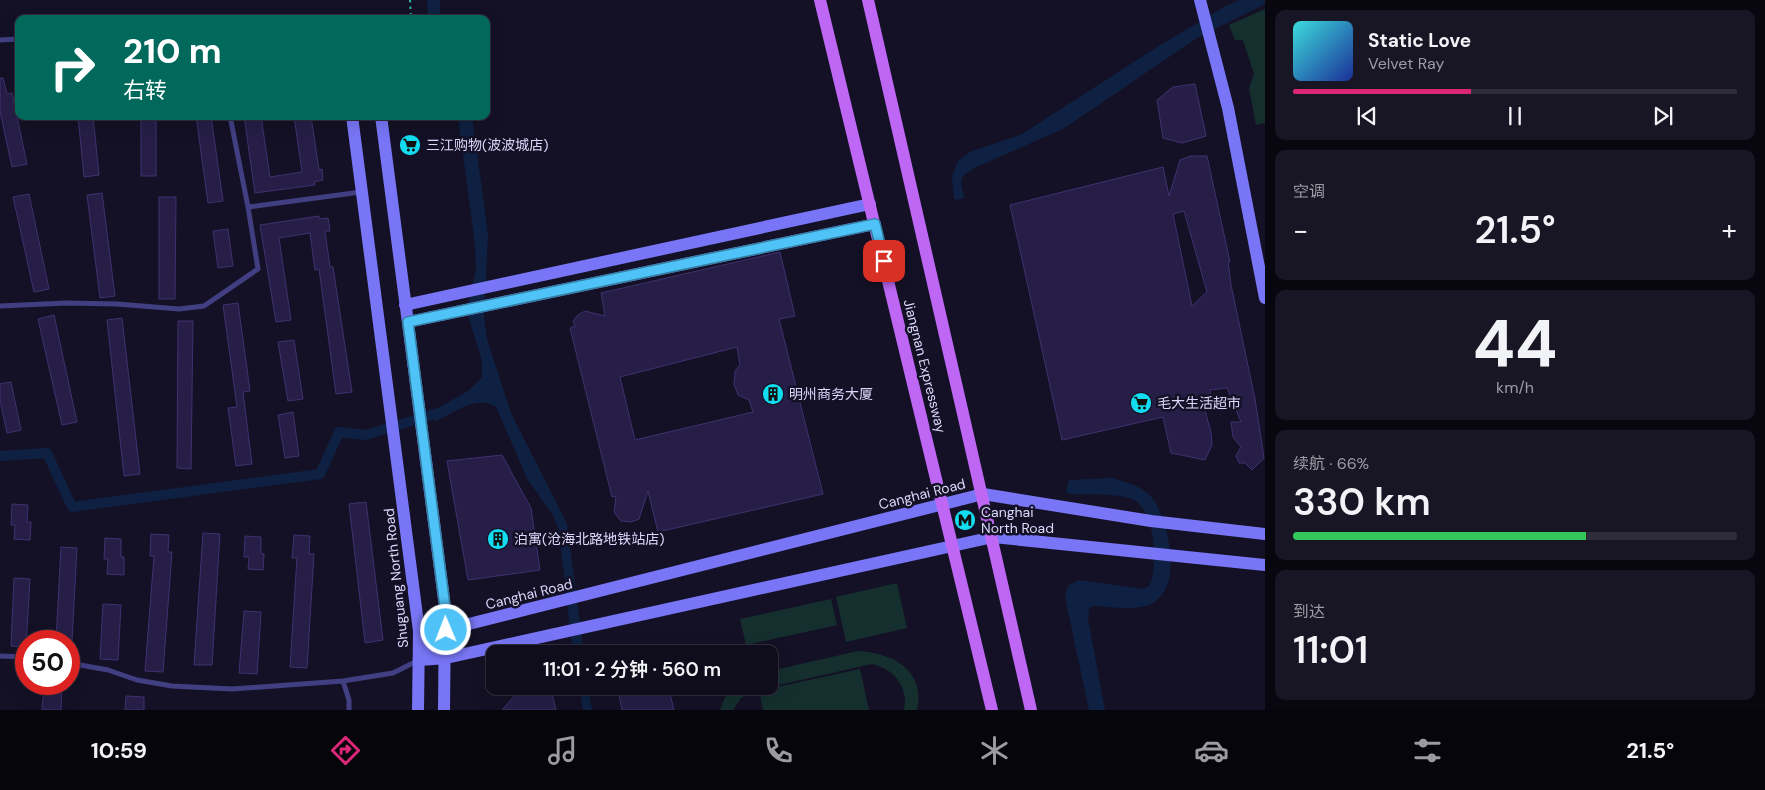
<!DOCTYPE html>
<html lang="zh">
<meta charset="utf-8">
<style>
:root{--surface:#0f0d1c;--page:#181625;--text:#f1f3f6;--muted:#9b9ca3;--line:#2f2d3b;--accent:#db2777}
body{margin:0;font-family:"DM Sans","Noto Sans SC",sans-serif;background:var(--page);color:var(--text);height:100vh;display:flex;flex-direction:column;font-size:19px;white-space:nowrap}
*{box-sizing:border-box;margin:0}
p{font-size:16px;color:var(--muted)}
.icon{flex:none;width:28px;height:28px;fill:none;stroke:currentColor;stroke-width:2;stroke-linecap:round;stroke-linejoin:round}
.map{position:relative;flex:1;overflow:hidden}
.details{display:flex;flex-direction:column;gap:10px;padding:10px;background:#08070f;width:500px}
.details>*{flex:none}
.banner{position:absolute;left:15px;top:15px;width:475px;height:105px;border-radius:10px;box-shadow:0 5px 20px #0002,0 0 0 1px var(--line);background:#00695c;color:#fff;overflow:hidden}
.speed{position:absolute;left:15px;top:630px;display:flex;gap:10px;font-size:25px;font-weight:700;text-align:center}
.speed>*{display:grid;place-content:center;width:65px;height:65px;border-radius:50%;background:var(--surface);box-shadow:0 5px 20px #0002,0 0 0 1px var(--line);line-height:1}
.speed .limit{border:8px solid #d22;background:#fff;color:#111}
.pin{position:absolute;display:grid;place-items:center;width:42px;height:42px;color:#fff;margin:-21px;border-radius:10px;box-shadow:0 2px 8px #0006}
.me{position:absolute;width:55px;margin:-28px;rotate:359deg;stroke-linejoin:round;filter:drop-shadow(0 0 4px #0008)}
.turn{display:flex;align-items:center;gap:18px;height:105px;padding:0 25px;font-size:22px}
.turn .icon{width:65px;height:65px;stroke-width:2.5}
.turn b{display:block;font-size:35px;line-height:42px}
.big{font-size:38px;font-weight:600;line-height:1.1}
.details .card{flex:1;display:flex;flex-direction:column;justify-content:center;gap:8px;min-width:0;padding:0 18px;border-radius:10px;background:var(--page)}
.details .dial{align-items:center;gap:0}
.dial b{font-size:65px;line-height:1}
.song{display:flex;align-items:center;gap:15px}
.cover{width:60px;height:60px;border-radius:8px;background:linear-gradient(135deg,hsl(180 70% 55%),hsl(230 70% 35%))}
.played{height:5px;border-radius:2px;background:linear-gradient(90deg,var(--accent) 40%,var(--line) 40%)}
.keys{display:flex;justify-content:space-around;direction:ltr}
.heat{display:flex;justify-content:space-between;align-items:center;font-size:28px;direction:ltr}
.charge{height:8px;border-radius:4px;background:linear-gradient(90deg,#34c759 66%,var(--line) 0)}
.trip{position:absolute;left:486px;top:645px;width:292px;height:50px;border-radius:10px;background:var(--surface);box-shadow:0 5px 20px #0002,0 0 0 1px var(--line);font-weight:600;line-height:50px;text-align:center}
.dock{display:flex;height:80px;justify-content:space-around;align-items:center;background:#06050b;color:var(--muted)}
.dock .icon{width:35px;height:35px}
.dock .selected{color:var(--accent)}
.dock b{font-size:22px;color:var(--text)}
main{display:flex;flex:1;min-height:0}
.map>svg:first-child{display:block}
</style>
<main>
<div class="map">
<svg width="1265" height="710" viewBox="0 0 1265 710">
<rect width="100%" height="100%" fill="#141126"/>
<path fill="#142f2e" d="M1265 9V123L1256 125 1249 88 1254 74 1243 40H1235L1229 25Z
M897 583 907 628 846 642 836 597Z
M831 599 837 625 746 645 740 619Z
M858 651C892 653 926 669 917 710H904C909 687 894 669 872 664L756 690 741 698 733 710H720L724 699 734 686H770V671Z
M860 669 869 710H763L759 691Z"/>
<path fill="#0e2142" d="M427 0H440V19H428Z
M1239 0H1265V4L1197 38 1063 129 974 168 962 177 961 184 964 198 956 200 954 198 952 177 958 161 970 152 1022 134 1154 49 1224 7Z
M458 116H472L488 235 484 318 487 339 511 413 567 524 584 654H573L559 530 553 515 528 480 496 407C477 394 454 413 435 422L433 411 468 391 482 377V361L469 319 468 304 476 269 475 245Z
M1113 478C1127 483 1144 486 1153 499 1169 522 1184 588 1151 604 1135 611 1112 607 1094 606L1089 608 1088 619 1105 710H1089L1065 597 1068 586 1078 580 1144 589 1150 585C1158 565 1156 509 1132 499 1118 493 1086 495 1070 494L1066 492 1069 480Z
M579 686H588L592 710H583Z"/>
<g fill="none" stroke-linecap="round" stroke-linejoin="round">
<path stroke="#0e2142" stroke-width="10" d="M0 456 47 453 72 507 320 474 339 432 365 435 445 411"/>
</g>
<path fill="#261e46" stroke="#3e3270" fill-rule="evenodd" d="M0 78H3L7 94 12 93 27 164 12 167 0 111Z
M1195 84 1206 136 1182 143 1163 138 1157 100 1173 87Z
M78 116H93L99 175 84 177Z
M141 116H156V176H141Z
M196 116H211L223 201 208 203Z
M244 116H261L270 177 302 172 294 116H311L319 170 322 169 323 180 314 182 315 185 255 193Z
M1191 156H1207L1230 262 1228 261 1231 285 1255 399 1264 458 1252 470 1245 463H1239L1236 456 1241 447 1233 437 1231 422H1241L1227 388 1210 390 1214 405 1204 407 1211 432 1212 445 1205 460 1171 453 1163 417 1062 440 1010 205 1163 167 1169 196 1180 160ZM1184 211 1207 292 1192 306 1173 214Z
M102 193 115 296 100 298 87 195Z
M29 194 49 289 34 292 13 197Z
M159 197H176L175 299H159Z
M319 216V219L328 218 330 231H325L330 267H333L352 392 336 394 319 269 315 270 310 233 279 238 291 320 276 322 260 225Z
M228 229 233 266 218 268 213 231Z
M780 252 795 316 779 319 823 494 658 532 648 491 639 519 631 522 621 521 614 512 616 496 612 497 570 328 575 326 573 321 578 315 585 311 605 316 601 293ZM737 347 740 365 735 371 734 384 738 395 749 400 753 412 635 440 620 377Z
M238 303 250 391 243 392 252 464 236 466 228 408 237 407 223 305Z
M54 315 77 422 62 425 38 319Z
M122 318 140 474 124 476 107 320Z
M178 321H193L191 469 177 468Z
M294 340 303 399 288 401 278 342Z
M11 382 21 430 7 433 0 400V384Z
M293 412 299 456 285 458 278 415Z
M502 455 531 508 540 570 468 580 447 461Z
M366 502 383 640 365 643 349 504Z
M12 504 28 505 27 522H31L30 540 14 539 15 525H11Z
M203 533 220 534 212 665H194Z
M151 534 169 535 168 552H172L163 672 145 671 154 556H150Z
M294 535 310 536 309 554H314L307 668 290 667 297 558H292Z
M245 536 261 537V553L264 554 263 570 248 569 249 557H244Z
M105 538 121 539V557H124V575L107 574 108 559H104Z
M61 547 77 548 72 641H56Z
M14 578 30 579 26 647 11 646Z
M103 604 121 605 118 660 100 659Z
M244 611 261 612 257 674 239 673Z
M658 644 661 654H630V651Z
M44 684H62L61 710H42Z
M523 686H550L556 710H502Z
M617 686H668L674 710H622Z
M126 696 144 697V710H125Z"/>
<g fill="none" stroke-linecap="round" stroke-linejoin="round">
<path stroke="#38b1a8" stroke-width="2" stroke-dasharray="2.5 4" stroke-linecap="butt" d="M410 0 411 19"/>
<path stroke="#413f82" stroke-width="5" d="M0 40 19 39
M230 116 248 207
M0 306 67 303 117 304 179 309 204 306 258 269 248 207 361 192
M0 656 26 657
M69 663 108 670 137 680 172 686 232 689 343 681 393 673 417 661
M343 681 349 700V710"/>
<path stroke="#7876f6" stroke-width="12" d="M1200 0 1228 108 1265 298
M352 116 419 631 418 710
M381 116 445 607 444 710
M405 305 870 204
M408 322 875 224
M420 660 445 630 983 494 1151 521 1265 534
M420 660 446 658 993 537 1265 565"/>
<path stroke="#be67f5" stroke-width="12" d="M820 0 992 710
M868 0 1031 710"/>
</g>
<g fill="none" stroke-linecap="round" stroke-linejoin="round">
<g stroke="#337fa1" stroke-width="12">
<path id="route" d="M446 630 445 607 408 322 875 224 884 261"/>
</g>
<use href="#route" stroke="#4fc3f7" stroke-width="9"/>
</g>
<defs>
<g id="supermarket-disc" transform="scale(1.125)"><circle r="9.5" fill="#12dcef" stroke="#141126"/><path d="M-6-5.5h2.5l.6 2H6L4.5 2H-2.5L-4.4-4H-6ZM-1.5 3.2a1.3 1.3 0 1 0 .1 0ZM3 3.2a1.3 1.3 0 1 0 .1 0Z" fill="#111"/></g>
<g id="building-disc" transform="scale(1.125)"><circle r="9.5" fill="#12dcef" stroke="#141126"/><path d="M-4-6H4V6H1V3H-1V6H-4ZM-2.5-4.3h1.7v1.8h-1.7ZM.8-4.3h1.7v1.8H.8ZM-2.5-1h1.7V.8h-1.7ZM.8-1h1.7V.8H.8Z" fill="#111"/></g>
<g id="metro-disc" transform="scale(1.125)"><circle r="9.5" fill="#12dcef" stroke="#141126"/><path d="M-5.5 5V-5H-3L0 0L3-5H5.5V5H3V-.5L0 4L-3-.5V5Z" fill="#111"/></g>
</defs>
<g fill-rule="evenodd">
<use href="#supermarket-disc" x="410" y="145"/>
<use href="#building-disc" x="773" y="394"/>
<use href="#supermarket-disc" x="1141" y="403"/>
<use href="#metro-disc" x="965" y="520"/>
<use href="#building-disc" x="498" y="539"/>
</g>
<g text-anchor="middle" stroke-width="5" stroke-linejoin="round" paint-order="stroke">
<g font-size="14" fill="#dcd8fc" stroke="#141126" text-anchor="start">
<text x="426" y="150">三江购物(波波城店)</text>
<text x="789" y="399">明州商务大厦</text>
<text x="1157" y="408">毛大生活超市</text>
<text x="981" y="517">Canghai<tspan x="981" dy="16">North Road</tspan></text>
<text x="514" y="544">泊寓(沧海北路地铁站店)</text>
</g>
<g font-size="14" fill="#dcd8fc" stroke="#141126">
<text transform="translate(925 366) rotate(76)" y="5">Jiangnan Expressway</text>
<text transform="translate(922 494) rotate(-14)" y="5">Canghai Road</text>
<text transform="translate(396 578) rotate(-96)" y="5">Shuguang North Road</text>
<text transform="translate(529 594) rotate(-14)" y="5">Canghai Road</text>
</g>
</g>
</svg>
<div class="speed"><div class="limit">50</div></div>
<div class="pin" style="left:884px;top:261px;background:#d93025"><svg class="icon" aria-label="arrive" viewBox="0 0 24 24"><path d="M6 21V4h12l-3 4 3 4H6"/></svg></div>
<svg class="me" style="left:446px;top:630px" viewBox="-20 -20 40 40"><circle r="17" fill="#4fc3f7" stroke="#fff" stroke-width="3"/><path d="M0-11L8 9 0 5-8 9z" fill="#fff"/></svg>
<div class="trip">11:01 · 2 分钟 · 560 m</div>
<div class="banner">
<div class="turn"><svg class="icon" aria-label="right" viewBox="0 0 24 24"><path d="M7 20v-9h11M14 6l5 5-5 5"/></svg><div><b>210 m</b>右转</div></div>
</div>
</div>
<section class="details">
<div class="card">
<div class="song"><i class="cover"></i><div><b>Static Love</b><p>Velvet Ray</p></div></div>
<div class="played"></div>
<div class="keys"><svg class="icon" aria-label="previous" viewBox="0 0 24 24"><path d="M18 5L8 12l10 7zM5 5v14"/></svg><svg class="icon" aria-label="pause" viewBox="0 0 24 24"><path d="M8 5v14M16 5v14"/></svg><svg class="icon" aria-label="next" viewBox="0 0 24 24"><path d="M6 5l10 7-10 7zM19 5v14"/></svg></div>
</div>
<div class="card"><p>空调</p>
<div class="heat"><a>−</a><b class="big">21.5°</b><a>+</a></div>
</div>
<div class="card dial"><b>44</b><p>km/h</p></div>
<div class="card"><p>续航 · 66%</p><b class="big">330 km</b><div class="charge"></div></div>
<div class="card"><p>到达</p><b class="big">11:01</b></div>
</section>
</main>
<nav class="dock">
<b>10:59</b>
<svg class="icon selected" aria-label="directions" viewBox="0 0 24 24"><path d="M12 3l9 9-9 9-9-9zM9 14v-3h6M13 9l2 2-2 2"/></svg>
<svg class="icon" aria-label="music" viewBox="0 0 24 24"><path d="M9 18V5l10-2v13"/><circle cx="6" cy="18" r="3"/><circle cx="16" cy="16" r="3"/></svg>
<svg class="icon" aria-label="phone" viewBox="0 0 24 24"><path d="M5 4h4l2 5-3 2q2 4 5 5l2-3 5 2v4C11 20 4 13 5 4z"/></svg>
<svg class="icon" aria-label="climate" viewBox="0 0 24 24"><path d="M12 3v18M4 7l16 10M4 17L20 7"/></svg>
<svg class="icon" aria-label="car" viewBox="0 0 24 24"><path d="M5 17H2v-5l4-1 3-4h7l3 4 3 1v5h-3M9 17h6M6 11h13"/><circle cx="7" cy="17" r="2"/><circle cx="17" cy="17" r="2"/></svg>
<svg class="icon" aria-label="filters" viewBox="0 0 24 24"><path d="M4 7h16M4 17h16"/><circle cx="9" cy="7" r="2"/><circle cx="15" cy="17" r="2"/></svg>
<b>21.5°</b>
</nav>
